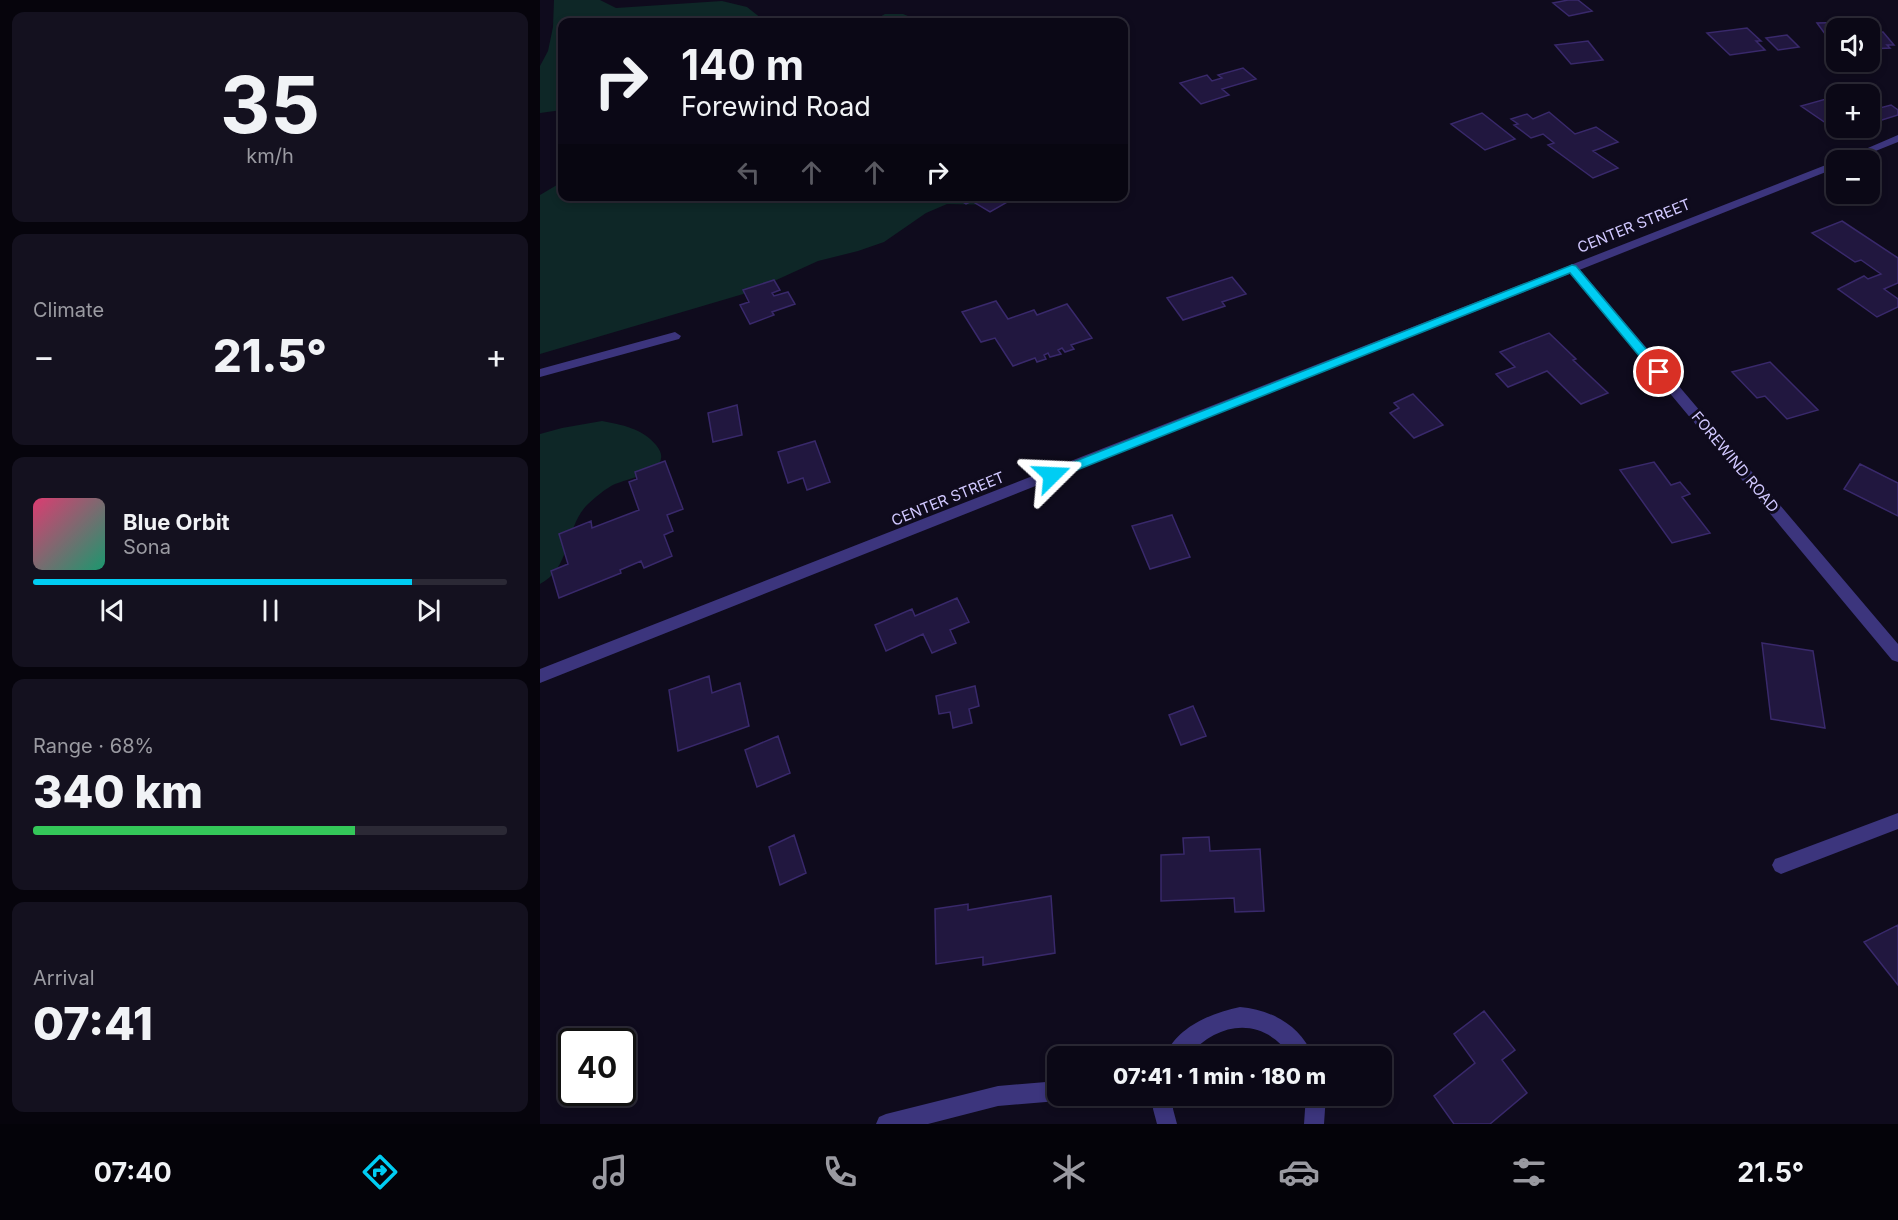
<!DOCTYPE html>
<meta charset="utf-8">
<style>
:root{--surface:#0b0816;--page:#14111f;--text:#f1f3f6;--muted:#9a9aa1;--line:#2b2935;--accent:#00cdf3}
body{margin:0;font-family:Inter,sans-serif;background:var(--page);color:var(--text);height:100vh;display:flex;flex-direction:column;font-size:22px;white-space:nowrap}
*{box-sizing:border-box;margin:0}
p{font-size:20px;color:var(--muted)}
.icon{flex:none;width:33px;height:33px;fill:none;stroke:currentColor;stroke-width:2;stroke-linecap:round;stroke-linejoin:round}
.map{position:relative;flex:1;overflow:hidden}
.panel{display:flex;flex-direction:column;gap:12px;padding:12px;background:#06040c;width:540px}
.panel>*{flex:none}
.banner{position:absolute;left:18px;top:18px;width:570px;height:183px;border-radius:12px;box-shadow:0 3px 9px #0003,0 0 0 2px var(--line);background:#0b0816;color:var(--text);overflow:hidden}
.controls{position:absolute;left:1286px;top:18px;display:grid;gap:12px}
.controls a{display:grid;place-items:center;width:54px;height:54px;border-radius:12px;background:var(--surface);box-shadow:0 3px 9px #0003,0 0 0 2px var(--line);font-size:30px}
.speed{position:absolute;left:18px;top:1028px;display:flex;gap:12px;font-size:30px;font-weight:700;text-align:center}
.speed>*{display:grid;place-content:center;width:78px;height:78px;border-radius:50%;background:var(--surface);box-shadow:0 3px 9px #0003,0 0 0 2px var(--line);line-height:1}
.speed .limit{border:3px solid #111;border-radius:9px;background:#fff;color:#111}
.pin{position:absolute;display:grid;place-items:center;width:51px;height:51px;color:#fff;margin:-26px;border:3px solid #fff;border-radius:50%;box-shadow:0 2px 6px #0007}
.me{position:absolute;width:66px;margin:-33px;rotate:69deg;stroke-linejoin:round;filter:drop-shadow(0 0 4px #0008)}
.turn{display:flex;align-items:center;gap:21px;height:126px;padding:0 24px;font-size:27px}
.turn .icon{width:78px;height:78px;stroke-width:2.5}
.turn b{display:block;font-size:42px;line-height:51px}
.lanes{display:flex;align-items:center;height:57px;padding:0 24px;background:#0003;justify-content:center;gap:30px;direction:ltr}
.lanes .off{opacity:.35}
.big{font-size:45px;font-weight:800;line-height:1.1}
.panel .widget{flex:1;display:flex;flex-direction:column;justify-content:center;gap:9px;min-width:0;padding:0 21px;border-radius:12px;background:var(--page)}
.panel .dial{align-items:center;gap:0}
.dial b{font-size:78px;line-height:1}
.song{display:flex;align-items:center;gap:18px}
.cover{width:72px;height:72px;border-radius:9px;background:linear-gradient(135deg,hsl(340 70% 55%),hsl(160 70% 35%))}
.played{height:6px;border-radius:3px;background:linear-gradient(90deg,var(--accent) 80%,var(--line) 80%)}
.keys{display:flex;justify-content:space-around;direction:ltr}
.heat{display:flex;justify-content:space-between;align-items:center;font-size:33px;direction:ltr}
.charge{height:9px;border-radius:4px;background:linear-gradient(90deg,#34c759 68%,var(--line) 0)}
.trip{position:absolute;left:507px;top:1046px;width:345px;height:60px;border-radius:12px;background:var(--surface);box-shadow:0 3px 9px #0003,0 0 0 2px var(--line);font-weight:800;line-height:60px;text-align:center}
.tab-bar{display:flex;height:96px;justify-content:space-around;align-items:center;background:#040309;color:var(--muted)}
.tab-bar .icon{width:42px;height:42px}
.tab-bar .active{color:var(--accent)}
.tab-bar b{font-size:27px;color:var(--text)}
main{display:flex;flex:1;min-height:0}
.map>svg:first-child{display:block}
</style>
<main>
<section class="panel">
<div class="widget dial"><b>35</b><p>km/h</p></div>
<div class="widget"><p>Climate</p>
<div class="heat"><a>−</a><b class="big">21.5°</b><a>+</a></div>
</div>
<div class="widget">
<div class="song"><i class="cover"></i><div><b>Blue Orbit</b><p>Sona</p></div></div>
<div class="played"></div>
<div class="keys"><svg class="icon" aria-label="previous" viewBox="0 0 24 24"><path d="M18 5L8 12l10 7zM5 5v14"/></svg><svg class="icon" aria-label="pause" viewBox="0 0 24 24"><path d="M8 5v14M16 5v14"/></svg><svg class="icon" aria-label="next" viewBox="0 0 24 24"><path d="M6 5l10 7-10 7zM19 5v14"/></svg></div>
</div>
<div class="widget"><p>Range · 68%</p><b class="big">340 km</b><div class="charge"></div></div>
<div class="widget"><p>Arrival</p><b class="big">07:41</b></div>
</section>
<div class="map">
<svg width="1358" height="1124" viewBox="0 0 1358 1124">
<rect width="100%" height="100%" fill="#0f0b1d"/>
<path fill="#0e2727" d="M14 0H60L76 8 182 1 207 7 226 22H22V110L0 113V66L8 51 13 27Z
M345 14H363L383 22H331Z
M22 182V196L484 197 460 205 407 204 386 213 344 242 318 251 278 261 210 292 0 354V195Z
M62 421C82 425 102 428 116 445 137 470 89 478 75 484 66 488 53 499 46 506 25 529 31 568 0 584V434L22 428Z"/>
<path fill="#21173f" stroke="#39296b" stroke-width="1.5" d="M1028 0H1038L1052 11 1029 16 1013 3Z
M1321 22 1326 28H1296V37L1288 38 1277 23Z
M1207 28 1221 41H1216L1225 50 1190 55 1167 33Z
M1329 32H1343L1354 45H1347L1350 48 1329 49Z
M1247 35 1259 47 1238 50 1226 38Z
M1048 41 1063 60 1031 64 1015 45Z
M703 68 716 79 682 89 689 95 661 104 640 83 667 75 672 81 682 78 678 75Z
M1286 99 1296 105V128H1302L1296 130 1261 106Z
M1329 101 1340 108 1351 105 1358 110V115L1329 124Z
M1009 112 1035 134 1056 127 1078 142 1053 151 1078 168 1053 178 1008 145 1014 143 1003 134 991 138 974 125 978 124 971 119 987 114 993 119Z
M942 113 975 139 945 150 911 124Z
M413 196H478L450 212 432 201 426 204Z
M1302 221 1358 258V283L1344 289 1358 299V307L1337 317 1298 289 1324 276 1328 279 1341 274 1321 260 1315 262 1272 233Z
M692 277 706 294 682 302 685 306 643 320 627 298Z
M234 280 240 290 232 293 234 296 248 292 255 304 232 312 234 315 210 324 200 305 209 302 203 290Z
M456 301 468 319 494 310 497 315 527 304 552 338 531 345 534 349 525 352 522 348 518 350 521 354 510 357 508 353 504 355 506 359 497 362 495 358 473 366 455 338 441 342 422 312Z
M1009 333 1036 359 1033 360 1068 393 1041 404 1007 371 968 387 956 374 975 367 960 352Z
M1230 362 1278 410 1247 419 1225 396 1217 398 1192 372Z
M873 394 903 425 874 438 850 413 859 408 854 403Z
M197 405 202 435 173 442 168 413Z
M275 441 290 482 267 490 263 478 248 483 238 452Z
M125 461 143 509 127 515 133 531 124 535 132 556 104 568 101 561 80 570 81 573 19 598 11 571 28 564 19 534 51 521 52 528 99 510 89 482 97 479 95 472Z
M1114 462 1131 485 1140 482 1150 494 1142 497 1170 533 1132 543 1080 470Z
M1320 464 1358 483V516L1304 489Z
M632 515 650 557 610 569 592 526Z
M417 598 429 622 410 630 416 643 392 653 383 634 346 651 335 625 372 609 375 616Z
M1222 643 1273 651 1285 728 1231 719Z
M169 676 172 693 200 683 209 726 138 751 129 690Z
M435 686 439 706 429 709 432 723 413 728 410 712 399 714 396 696Z
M653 706 666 736 641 745 629 715Z
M238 736 250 773 217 787 205 750Z
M254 835 266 873 240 885 229 847Z
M669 837 670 851 720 849 724 911 695 912 694 898 621 901V855L644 854 643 838Z
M511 896 515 953 443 965V957L396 964 395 909 428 904V910Z
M1358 925V985L1324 942Z
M944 1011 975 1050 962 1060 987 1093 950 1124H914L894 1096 935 1063 914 1034Z"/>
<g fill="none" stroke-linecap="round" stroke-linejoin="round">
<path fill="#3c357d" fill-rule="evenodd" d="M1032 264 1036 265 1358 644V662L1352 660 1028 271 1026 268Z
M135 332 141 336 139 339 0 377V369Z
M1358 813V829L1241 874 1235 871 1232 865 1235 859Z
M700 1007C732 1010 760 1025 773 1056H751C722 1016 679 1021 648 1056H625C637 1027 671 1013 700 1007Z
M518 1081V1095H527L525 1098 518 1101 458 1106 388 1124H336L339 1117 346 1114 458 1086Z
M614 1095H634L633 1109 637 1124H617L613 1109Z
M766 1095H786L784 1124H764Z"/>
<path fill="#3c357d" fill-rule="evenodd" d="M1358 135V142L1313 160H1300Z
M1296 161V168L0 683V669Z"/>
</g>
<path fill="#00cdf3" stroke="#00859e" stroke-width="1.5" d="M1032 265 1036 266 1123 369V375H1115L1030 273 517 478H508L506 475 508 472Z"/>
<g text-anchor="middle" stroke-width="6" stroke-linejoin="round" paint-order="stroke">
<g font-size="15" fill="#d1c8ff" stroke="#0f0b1d">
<text transform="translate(1094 226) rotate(-22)" y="5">CENTER STREET</text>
<text transform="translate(1195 462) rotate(50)" y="5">FOREWIND ROAD</text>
<text transform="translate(408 499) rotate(-22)" y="5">CENTER STREET</text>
</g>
</g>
</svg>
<div class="controls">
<a><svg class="icon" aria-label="sound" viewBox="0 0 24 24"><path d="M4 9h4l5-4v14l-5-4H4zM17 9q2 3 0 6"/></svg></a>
<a>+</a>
<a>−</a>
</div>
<div class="speed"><div class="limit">40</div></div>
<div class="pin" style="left:1119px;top:372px;background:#d93025"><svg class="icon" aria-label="arrive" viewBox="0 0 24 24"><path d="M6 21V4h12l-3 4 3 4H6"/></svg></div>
<svg class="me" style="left:512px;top:475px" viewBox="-20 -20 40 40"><path d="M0-17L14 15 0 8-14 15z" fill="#00cdf3" stroke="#fff" stroke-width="4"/></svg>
<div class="trip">07:41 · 1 min · 180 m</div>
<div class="banner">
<div class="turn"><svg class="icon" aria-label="right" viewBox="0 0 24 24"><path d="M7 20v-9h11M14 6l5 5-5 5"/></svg><div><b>140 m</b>Forewind Road</div></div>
<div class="lanes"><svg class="icon off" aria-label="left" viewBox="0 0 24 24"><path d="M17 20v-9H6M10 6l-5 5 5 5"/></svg><svg class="icon off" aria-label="ahead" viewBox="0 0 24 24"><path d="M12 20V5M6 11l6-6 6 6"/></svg><svg class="icon off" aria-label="ahead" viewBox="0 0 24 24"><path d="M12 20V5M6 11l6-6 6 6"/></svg><svg class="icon" aria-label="right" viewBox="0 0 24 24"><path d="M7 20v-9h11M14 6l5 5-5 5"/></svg></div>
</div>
</div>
</main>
<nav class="tab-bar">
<b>07:40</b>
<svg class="icon active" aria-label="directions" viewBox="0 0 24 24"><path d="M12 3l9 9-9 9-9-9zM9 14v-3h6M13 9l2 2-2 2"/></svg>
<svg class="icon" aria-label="music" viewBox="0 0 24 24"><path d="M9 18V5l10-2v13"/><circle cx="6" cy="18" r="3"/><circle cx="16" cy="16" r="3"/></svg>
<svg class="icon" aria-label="phone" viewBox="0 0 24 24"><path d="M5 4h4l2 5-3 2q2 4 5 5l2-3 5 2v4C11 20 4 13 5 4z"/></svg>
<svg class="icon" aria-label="climate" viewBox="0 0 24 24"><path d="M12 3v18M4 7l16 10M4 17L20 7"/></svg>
<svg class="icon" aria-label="car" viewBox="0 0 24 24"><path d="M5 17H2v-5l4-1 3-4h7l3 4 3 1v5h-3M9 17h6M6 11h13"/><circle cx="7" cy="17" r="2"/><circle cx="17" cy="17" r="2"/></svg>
<svg class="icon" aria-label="filters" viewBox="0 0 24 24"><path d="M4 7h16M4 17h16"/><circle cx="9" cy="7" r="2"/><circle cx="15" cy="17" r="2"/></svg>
<b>21.5°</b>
</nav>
